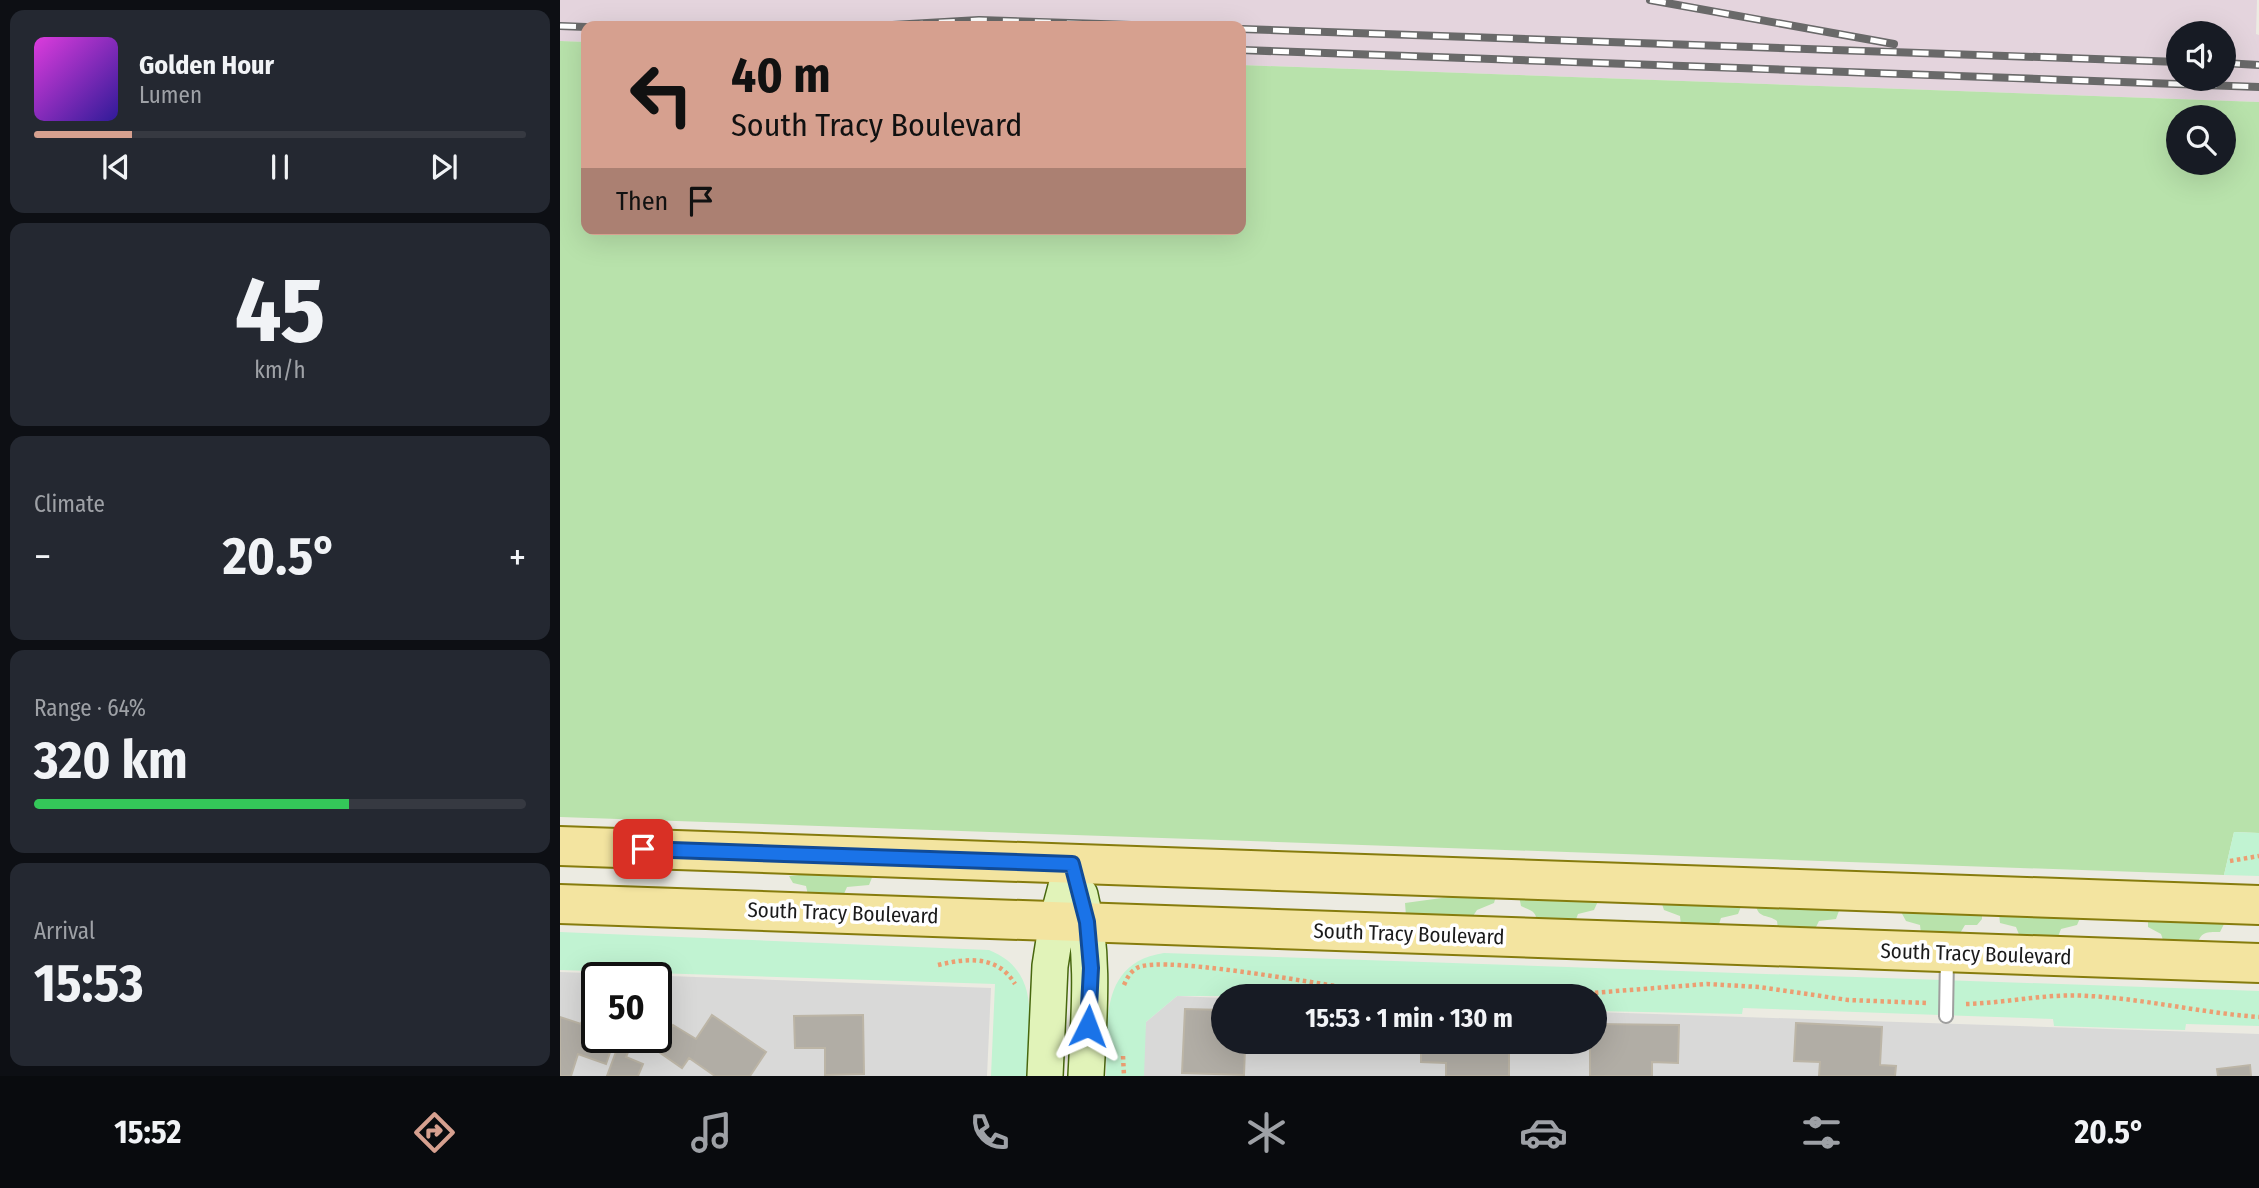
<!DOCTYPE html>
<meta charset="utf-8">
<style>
:root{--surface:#171b24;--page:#242831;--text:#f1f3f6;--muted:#9ea1a6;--line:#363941;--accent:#d6a08f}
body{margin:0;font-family:"Fira Sans Condensed",sans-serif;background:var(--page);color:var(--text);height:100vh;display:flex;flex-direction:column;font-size:26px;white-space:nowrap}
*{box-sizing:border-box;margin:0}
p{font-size:23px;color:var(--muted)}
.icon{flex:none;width:38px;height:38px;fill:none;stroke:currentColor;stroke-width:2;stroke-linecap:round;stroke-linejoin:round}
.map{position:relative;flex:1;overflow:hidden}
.drawer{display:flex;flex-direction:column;gap:10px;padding:10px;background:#0d0f14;width:560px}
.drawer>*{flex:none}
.banner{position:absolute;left:21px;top:21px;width:665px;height:214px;border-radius:14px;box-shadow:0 7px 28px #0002;background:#d6a08f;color:#111;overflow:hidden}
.controls{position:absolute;left:1606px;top:21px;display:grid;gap:14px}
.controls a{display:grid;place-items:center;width:70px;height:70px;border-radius:50%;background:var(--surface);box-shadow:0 7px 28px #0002;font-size:35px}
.speed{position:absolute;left:21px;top:962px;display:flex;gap:14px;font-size:35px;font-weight:700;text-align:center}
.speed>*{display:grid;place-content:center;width:91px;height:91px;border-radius:50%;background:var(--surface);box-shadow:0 7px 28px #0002;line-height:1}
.speed .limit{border:4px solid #111;border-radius:10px;background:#fff;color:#111}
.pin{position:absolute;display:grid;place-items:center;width:60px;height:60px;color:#fff;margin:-30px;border-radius:14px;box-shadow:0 4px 10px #0006}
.me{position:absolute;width:77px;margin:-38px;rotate:3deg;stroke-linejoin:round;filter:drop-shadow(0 0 5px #0008)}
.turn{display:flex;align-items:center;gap:24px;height:147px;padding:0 35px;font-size:32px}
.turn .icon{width:91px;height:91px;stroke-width:2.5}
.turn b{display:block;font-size:49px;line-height:60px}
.then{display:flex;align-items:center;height:66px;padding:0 35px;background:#0003;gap:14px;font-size:26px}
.big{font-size:52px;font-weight:700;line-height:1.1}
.drawer .widget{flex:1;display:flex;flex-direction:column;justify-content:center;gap:10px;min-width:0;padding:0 24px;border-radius:14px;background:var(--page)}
.drawer .dial{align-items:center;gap:0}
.dial b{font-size:91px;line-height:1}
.song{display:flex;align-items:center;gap:21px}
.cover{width:84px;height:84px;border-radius:10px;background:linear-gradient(135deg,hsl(300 70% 55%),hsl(250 70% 35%))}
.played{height:7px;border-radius:4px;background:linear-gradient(90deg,var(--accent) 20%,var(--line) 20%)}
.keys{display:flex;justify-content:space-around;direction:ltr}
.heat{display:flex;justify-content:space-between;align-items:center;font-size:38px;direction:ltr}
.charge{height:10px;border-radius:5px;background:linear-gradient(90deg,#34c759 64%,var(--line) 0)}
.trip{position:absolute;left:651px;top:984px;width:396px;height:70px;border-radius:35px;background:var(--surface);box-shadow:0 7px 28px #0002;font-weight:700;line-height:70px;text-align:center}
.menu{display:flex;height:112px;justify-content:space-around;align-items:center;background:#090b0e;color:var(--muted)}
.menu .icon{width:49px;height:49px}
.menu .current{color:var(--accent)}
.menu b{font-size:32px;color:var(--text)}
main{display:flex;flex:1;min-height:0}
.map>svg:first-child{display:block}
</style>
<main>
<section class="drawer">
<div class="widget">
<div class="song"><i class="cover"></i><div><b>Golden Hour</b><p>Lumen</p></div></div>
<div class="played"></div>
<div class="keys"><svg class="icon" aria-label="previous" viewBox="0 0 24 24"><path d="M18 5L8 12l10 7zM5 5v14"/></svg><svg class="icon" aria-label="pause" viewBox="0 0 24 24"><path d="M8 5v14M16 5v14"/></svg><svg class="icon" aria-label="next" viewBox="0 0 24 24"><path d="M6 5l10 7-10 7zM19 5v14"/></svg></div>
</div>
<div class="widget dial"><b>45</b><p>km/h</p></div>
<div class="widget"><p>Climate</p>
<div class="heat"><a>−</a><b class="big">20.5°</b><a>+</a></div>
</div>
<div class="widget"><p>Range · 64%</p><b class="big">320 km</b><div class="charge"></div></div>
<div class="widget"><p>Arrival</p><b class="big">15:53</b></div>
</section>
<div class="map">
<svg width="1699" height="1076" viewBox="0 0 1699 1076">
<rect width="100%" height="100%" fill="#ecebe2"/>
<path fill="#d9d9d8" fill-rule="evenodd" d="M0 972 431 988 427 1076H0ZM37 978H96V1038H37Z
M617 996 663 998V1041H1034V1012L1699 1034V1076H579L586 1022Z"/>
<path fill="#e4d4dd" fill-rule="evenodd" d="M0 0H1697L1696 34 1699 35V102L681 65V26H26V42L0 41ZM1619 33H1664V79H1619Z"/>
<path fill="#b8e2ab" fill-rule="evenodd" d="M0 41 26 42V229H681V65L1699 102V833L1674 832 1664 875 0 817ZM1619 117H1664V163H1619Z
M259 873 313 875 309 885 287 887 283 896 248 895 246 886 233 883 229 876Z
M936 896 934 903 917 910 911 919 846 916 845 903 889 897Z
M959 896 1039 899 1034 910 1018 914 1015 922 977 921C975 909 970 911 961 906Z
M1101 901 1182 904 1178 914 1161 918 1158 927 1121 926 1120 916 1104 910Z
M1196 905 1280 908 1276 919 1259 921 1254 931 1218 929 1217 921C1208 914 1198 919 1196 905Z
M1340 910 1422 913V919L1417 925H1405L1399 935 1361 934 1360 925 1346 921Z
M1439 914 1521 916 1517 925 1501 929 1497 939 1460 937 1456 927 1440 923Z
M1588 919 1665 922 1660 932C1649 932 1640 931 1638 944L1604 943 1601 934 1588 927Z"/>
<path fill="#c1f3d2" d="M1674 832 1699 833V876L1664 875Z
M0 932 429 950C484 972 468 1027 466 1076H431L435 984 0 970Z
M604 953 1699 991V1026L1626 1024 1625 1030 1494 1026 1493 1019 1183 1008 1182 1014 1034 1011V996H617L586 1022 584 1076H546C548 1025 538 963 604 953Z"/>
<path fill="#b1ada5" stroke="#bcb5a6" stroke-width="2" d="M30 998 37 1000V1038H55L46 1064 18 1054 11 1076H0V1017L21 1024Z
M625 1009 663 1010V1041H711L710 1048H685L684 1075 622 1073Z
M152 1015 206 1052 190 1076H155L129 1058 122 1068 96 1050 113 1025 136 1039Z
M303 1015 304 1074 265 1075V1048H235L234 1016Z
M1236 1023 1322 1027 1320 1065 1336 1066 1335 1076H1259L1260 1062 1234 1061Z
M1034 1024 1119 1025 1118 1063 1092 1062V1076H1030V1041H1034Z
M60 1041 71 1045 66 1057 83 1064 78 1076H47Z
M861 1041H949V1076H886V1063L861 1062Z
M1690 1065 1691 1076H1658L1657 1069Z"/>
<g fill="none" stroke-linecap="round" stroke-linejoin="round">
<g stroke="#9f9f9f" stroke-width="16">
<path id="service" d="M1386 1016 1387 957"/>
</g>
<g stroke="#47670e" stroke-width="38">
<path id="secondary" d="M520 895C535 955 529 1015 526 1076
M485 1076 490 966 497 921 512 864"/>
</g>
<g stroke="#867c0d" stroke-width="42">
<path id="primary" d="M0 846 1699 905
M0 904 1699 963"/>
</g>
<path stroke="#ec9e72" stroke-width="4.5" stroke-dasharray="3.5 3.5" stroke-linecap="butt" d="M1670 861 1699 856
M378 965C407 958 438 955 455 984
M564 985C567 978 570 972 577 968 603 953 797 991 839 996
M993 996 1147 984 1199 987 1288 1000 1366 1003
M1406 1004C1447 1003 1487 993 1529 996 1586 999 1642 1013 1699 1017
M563 1056 564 1076"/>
<use href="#service" stroke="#fff" stroke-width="12"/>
<use href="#secondary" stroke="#e1f3b9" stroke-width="35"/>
<use href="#primary" stroke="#f3e4a0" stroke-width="38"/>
<g stroke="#696969" stroke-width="8">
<path id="rail" d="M1090 0 1334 44
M0 26 26 27
M315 26 419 20 602 26
M681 29 1619 62
M681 50 1699 87
M1664 63 1699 65"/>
</g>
<use href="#rail" stroke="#fff" stroke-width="5" stroke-dasharray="16" stroke-linecap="butt"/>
</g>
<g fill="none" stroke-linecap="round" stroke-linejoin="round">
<g stroke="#114b97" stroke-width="18">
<path id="route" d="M83 849 512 864 527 922 531 968 528 1026"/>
</g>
<use href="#route" stroke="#1a73e8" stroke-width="12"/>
</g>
<g text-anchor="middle" stroke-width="7" stroke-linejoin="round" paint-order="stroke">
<g font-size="21" fill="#1b1b1b" stroke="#fff">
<text transform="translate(283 913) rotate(2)" y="7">South Tracy Boulevard</text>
<text transform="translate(849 934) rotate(2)" y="7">South Tracy Boulevard</text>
<text transform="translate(1416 954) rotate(2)" y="7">South Tracy Boulevard</text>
</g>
</g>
</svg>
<div class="controls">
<a><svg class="icon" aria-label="sound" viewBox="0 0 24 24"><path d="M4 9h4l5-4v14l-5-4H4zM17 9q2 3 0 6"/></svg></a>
<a><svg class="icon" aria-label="search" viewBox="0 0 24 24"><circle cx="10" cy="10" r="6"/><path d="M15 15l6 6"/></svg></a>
</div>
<div class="speed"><div class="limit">50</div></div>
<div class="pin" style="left:83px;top:849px;background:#d93025"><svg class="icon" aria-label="arrive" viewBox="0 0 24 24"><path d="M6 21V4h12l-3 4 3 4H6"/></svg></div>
<svg class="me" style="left:528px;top:1026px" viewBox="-20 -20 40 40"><path d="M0-17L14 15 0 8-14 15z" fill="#1a73e8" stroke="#fff" stroke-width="4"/></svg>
<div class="trip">15:53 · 1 min · 130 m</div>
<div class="banner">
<div class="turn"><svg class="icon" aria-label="left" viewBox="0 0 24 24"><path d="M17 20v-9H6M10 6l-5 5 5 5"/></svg><div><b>40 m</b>South Tracy Boulevard</div></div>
<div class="then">Then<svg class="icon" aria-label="arrive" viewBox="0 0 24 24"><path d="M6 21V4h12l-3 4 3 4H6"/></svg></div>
</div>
</div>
</main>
<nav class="menu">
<b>15:52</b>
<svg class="icon current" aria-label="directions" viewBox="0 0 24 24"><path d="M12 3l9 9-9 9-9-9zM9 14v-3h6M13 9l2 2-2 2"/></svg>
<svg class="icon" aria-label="music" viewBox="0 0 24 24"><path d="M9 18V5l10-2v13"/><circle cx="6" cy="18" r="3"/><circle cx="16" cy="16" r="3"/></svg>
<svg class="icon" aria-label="phone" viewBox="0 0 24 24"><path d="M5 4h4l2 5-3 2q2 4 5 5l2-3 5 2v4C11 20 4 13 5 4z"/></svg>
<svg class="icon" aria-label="climate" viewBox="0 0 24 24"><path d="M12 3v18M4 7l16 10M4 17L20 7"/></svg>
<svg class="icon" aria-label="car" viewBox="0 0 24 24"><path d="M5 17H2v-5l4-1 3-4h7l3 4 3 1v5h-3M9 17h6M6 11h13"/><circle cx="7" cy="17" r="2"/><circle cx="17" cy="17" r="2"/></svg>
<svg class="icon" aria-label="filters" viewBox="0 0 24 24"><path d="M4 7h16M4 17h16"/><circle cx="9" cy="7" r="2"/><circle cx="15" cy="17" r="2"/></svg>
<b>20.5°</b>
</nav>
